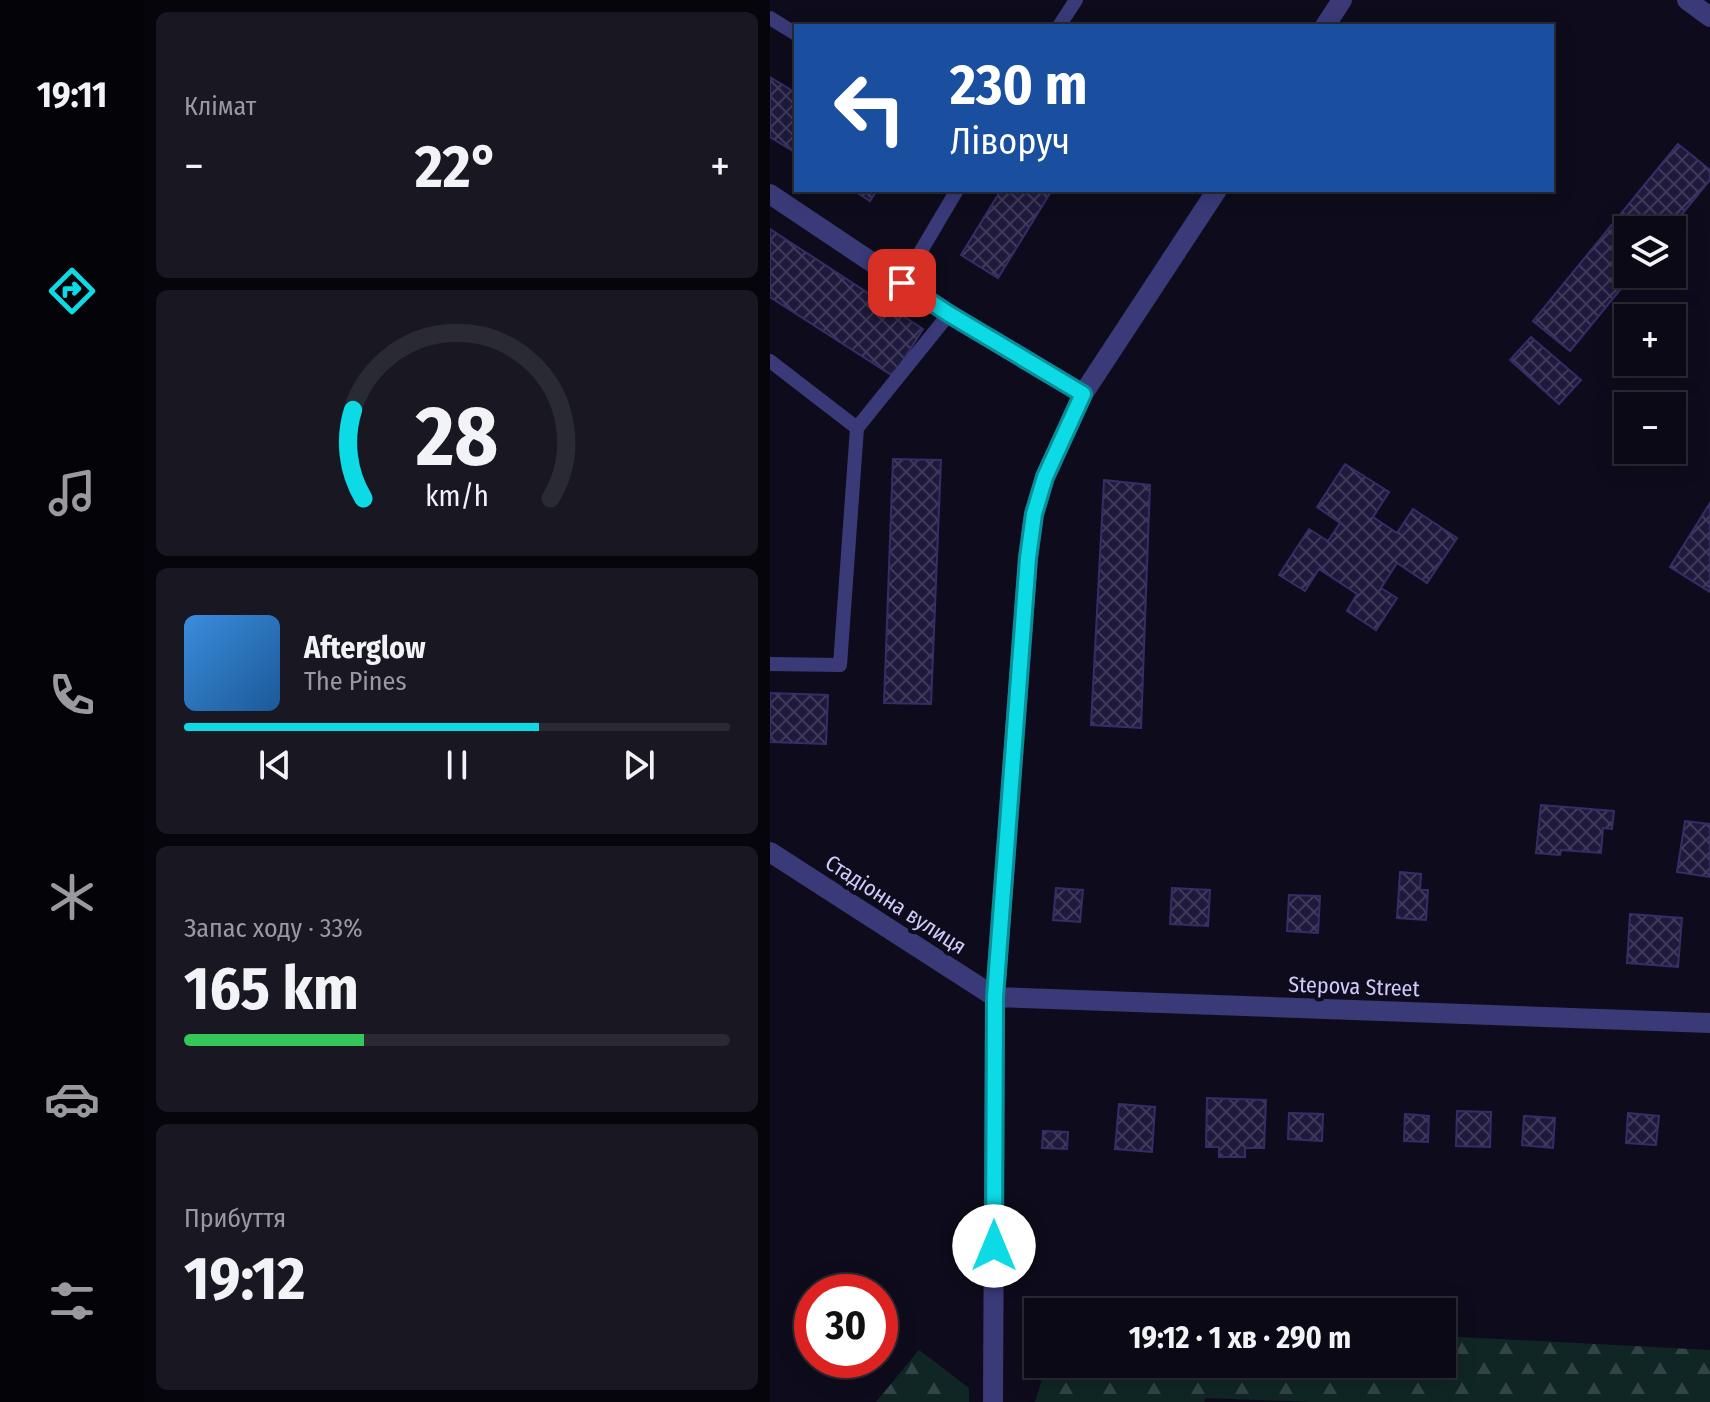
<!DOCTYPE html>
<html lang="uk">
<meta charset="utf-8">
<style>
:root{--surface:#0a0915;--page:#181722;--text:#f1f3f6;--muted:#999aa0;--line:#2a2a34;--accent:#0cdbe6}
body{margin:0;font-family:"Fira Sans Condensed",sans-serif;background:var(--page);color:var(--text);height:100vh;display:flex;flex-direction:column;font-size:30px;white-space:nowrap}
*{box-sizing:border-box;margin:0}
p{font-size:26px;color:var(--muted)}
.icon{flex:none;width:44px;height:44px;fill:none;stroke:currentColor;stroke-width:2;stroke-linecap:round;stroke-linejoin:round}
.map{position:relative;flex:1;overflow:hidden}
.panel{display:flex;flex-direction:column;gap:12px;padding:12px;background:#06050c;width:626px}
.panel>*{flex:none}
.guide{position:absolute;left:24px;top:24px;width:760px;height:168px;border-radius:0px;box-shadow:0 4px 20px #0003,0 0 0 2px var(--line);background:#1a4fa0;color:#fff;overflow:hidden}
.controls{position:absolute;left:844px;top:216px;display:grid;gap:16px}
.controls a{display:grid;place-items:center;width:72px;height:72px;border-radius:0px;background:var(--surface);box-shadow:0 4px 20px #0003,0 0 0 2px var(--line);font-size:40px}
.speed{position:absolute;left:24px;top:1274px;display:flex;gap:16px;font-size:40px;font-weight:700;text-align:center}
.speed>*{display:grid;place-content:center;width:104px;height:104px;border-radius:50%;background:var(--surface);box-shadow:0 4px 20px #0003,0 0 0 2px var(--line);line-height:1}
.speed .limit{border:12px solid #d22;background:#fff;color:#111}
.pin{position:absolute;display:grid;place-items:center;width:68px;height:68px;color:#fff;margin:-34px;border-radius:16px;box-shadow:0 4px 12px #0006}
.me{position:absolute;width:88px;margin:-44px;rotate:0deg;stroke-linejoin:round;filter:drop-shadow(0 0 6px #0008)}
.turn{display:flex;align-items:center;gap:28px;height:168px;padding:0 24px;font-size:36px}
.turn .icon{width:104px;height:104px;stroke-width:2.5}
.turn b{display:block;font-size:56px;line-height:68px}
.big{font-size:60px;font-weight:700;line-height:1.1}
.panel .card{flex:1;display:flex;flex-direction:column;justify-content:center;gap:12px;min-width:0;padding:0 28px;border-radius:12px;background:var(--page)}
.panel .dial{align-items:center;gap:0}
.dial svg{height:208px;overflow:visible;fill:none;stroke:var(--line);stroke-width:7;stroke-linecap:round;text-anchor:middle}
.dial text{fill:var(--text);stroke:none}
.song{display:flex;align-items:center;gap:24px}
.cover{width:96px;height:96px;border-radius:12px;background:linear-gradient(135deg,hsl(210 70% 55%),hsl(210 70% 35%))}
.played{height:8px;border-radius:4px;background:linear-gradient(90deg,var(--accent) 65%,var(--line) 65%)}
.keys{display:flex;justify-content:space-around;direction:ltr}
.heat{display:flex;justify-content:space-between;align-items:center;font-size:44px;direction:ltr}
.charge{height:12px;border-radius:6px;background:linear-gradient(90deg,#34c759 33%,var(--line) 0)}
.trip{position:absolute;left:254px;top:1298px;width:432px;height:80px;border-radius:0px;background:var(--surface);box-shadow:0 4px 20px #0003,0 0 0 2px var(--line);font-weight:700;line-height:80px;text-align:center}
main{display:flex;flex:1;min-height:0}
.tab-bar{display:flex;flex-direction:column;width:144px;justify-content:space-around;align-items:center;background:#040408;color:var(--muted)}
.tab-bar .icon{width:56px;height:56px}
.tab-bar .selected{color:var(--accent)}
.tab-bar b{font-size:36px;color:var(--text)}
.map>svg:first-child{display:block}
</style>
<main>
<nav class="tab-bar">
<b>19:11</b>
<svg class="icon selected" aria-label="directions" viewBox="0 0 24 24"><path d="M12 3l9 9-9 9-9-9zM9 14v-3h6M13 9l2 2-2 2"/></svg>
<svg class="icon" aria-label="music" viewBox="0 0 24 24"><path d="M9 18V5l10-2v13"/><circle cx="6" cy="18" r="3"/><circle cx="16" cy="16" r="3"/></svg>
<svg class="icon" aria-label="phone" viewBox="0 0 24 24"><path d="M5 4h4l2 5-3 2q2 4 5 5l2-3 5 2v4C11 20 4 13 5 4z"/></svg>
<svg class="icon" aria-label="climate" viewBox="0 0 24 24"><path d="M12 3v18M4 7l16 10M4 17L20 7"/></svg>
<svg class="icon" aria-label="car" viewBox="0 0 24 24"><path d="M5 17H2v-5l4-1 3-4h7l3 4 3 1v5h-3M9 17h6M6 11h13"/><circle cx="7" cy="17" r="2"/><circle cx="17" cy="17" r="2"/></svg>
<svg class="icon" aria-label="filters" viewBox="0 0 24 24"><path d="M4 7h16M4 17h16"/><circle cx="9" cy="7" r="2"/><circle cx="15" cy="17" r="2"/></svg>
</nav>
<section class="panel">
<div class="card"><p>Клімат</p>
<div class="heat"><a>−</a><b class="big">22°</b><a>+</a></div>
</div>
<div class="card dial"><svg viewBox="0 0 100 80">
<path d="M14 69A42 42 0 1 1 86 69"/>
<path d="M14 69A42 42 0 0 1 10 35" stroke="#0cdbe6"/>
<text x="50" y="56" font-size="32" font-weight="700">28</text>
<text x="50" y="72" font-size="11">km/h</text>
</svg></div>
<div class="card">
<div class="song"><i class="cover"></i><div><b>Afterglow</b><p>The Pines</p></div></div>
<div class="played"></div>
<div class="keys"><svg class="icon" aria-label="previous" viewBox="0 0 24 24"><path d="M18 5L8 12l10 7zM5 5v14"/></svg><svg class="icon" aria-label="pause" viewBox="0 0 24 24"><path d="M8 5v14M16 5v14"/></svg><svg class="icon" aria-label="next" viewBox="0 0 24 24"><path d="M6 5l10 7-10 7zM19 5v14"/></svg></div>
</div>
<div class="card"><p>Запас ходу · 33%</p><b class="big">165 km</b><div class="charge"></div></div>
<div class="card"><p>Прибуття</p><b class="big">19:12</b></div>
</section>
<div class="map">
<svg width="940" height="1402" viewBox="0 0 940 1402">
<defs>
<pattern id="forest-firs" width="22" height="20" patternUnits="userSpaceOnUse" patternTransform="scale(2)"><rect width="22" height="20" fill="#102624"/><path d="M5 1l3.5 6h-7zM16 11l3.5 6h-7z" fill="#324445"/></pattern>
<pattern id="building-cross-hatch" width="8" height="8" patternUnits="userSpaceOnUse" patternTransform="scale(2)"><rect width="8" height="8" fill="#1f1a3c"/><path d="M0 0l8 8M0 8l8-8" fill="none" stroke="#3e3a59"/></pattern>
</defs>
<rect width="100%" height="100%" fill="#0e0c1c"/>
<path fill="url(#forest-firs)" d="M672 1336 940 1350V1402H544L436 1398 434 1402H265L277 1364H672Z
M149 1350 199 1388V1402H106Z"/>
<path fill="url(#building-cross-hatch)" stroke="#362d67" stroke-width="2" d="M0 77 26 93V153L0 137Z
M908 144 940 170V180L899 230H858V274H863L800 351 763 321Z
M83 190H107L100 201Z
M231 190H282L228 278 191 255Z
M0 229 153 329 123 376 0 297Z
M761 337 811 380 789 404 740 360Z
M123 459 171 460 161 704 114 703Z
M575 464 619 492 603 517 627 533 643 509 687 538 657 583 627 563 611 588 627 598 606 630 577 611 587 594 549 569 535 591 509 575 539 529 558 541 570 523 547 507Z
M334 480 380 485 371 728 321 725Z
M940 503V592L900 567Z
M0 693 58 695 56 744 0 742Z
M771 805 844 811 842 829 833 828 831 853 791 850 790 855 766 853Z
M915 821 940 824V877L907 872Z
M630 872 651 874 650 890H658L656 920 627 918Z
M286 888 313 890 310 922 283 920Z
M402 888 440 890 438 926 400 924Z
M519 895 550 896 548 933 517 931Z
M860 914 912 918 908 967 857 963Z
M437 1098 496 1100 494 1148H475V1157H449V1147H436Z
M349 1104 385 1107 382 1152 345 1149Z
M687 1111 721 1112 720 1147 686 1146Z
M519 1113 553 1114 552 1141 518 1139Z
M858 1113 889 1116 886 1145 856 1143Z
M635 1114 659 1116 658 1142 634 1141Z
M754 1116 785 1118 783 1148 752 1145Z
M273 1131 298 1132 297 1149 272 1148Z"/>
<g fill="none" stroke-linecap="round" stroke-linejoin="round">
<path stroke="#3a3a79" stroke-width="14" d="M0 18 26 34
M289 26 306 0
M132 283 187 190
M0 361 87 428
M0 664 70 665 87 428 179 314"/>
<path stroke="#3a3a79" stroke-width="20" d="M917 0 940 17
M555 26 572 0
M0 194 179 314 313 394
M0 852 225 997
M225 997 940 1023
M223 1402 225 997 258 558 264 514 275 477 313 394 447 190"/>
</g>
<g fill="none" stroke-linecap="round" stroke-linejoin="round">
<g stroke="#088e96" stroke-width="20">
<path id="route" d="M132 283 179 314 313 394 275 477 264 514 258 558 225 997 224 1246"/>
</g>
<use href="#route" stroke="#0cdbe6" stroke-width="14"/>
</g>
<g text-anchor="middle" stroke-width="8" stroke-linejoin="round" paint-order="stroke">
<g font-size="22" fill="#cecbfc" stroke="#0e0c1c">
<text transform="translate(126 904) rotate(33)" y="8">Стадіонна вулиця</text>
<text transform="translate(584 986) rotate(2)" y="8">Stepova Street</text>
</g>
</g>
</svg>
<div class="controls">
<a><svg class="icon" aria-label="layers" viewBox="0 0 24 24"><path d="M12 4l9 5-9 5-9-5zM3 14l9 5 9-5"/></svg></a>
<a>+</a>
<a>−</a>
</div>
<div class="speed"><div class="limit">30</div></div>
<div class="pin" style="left:132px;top:283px;background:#d93025"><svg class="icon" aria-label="arrive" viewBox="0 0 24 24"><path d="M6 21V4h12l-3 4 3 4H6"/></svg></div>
<svg class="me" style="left:224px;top:1246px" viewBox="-20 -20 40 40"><circle r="19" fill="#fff"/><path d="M0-13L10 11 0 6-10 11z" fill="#0cdbe6"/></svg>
<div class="trip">19:12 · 1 хв · 290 m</div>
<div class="guide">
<div class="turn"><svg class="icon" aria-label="left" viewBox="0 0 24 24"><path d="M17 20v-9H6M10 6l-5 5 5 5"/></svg><div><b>230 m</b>Ліворуч</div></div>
</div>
</div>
</main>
